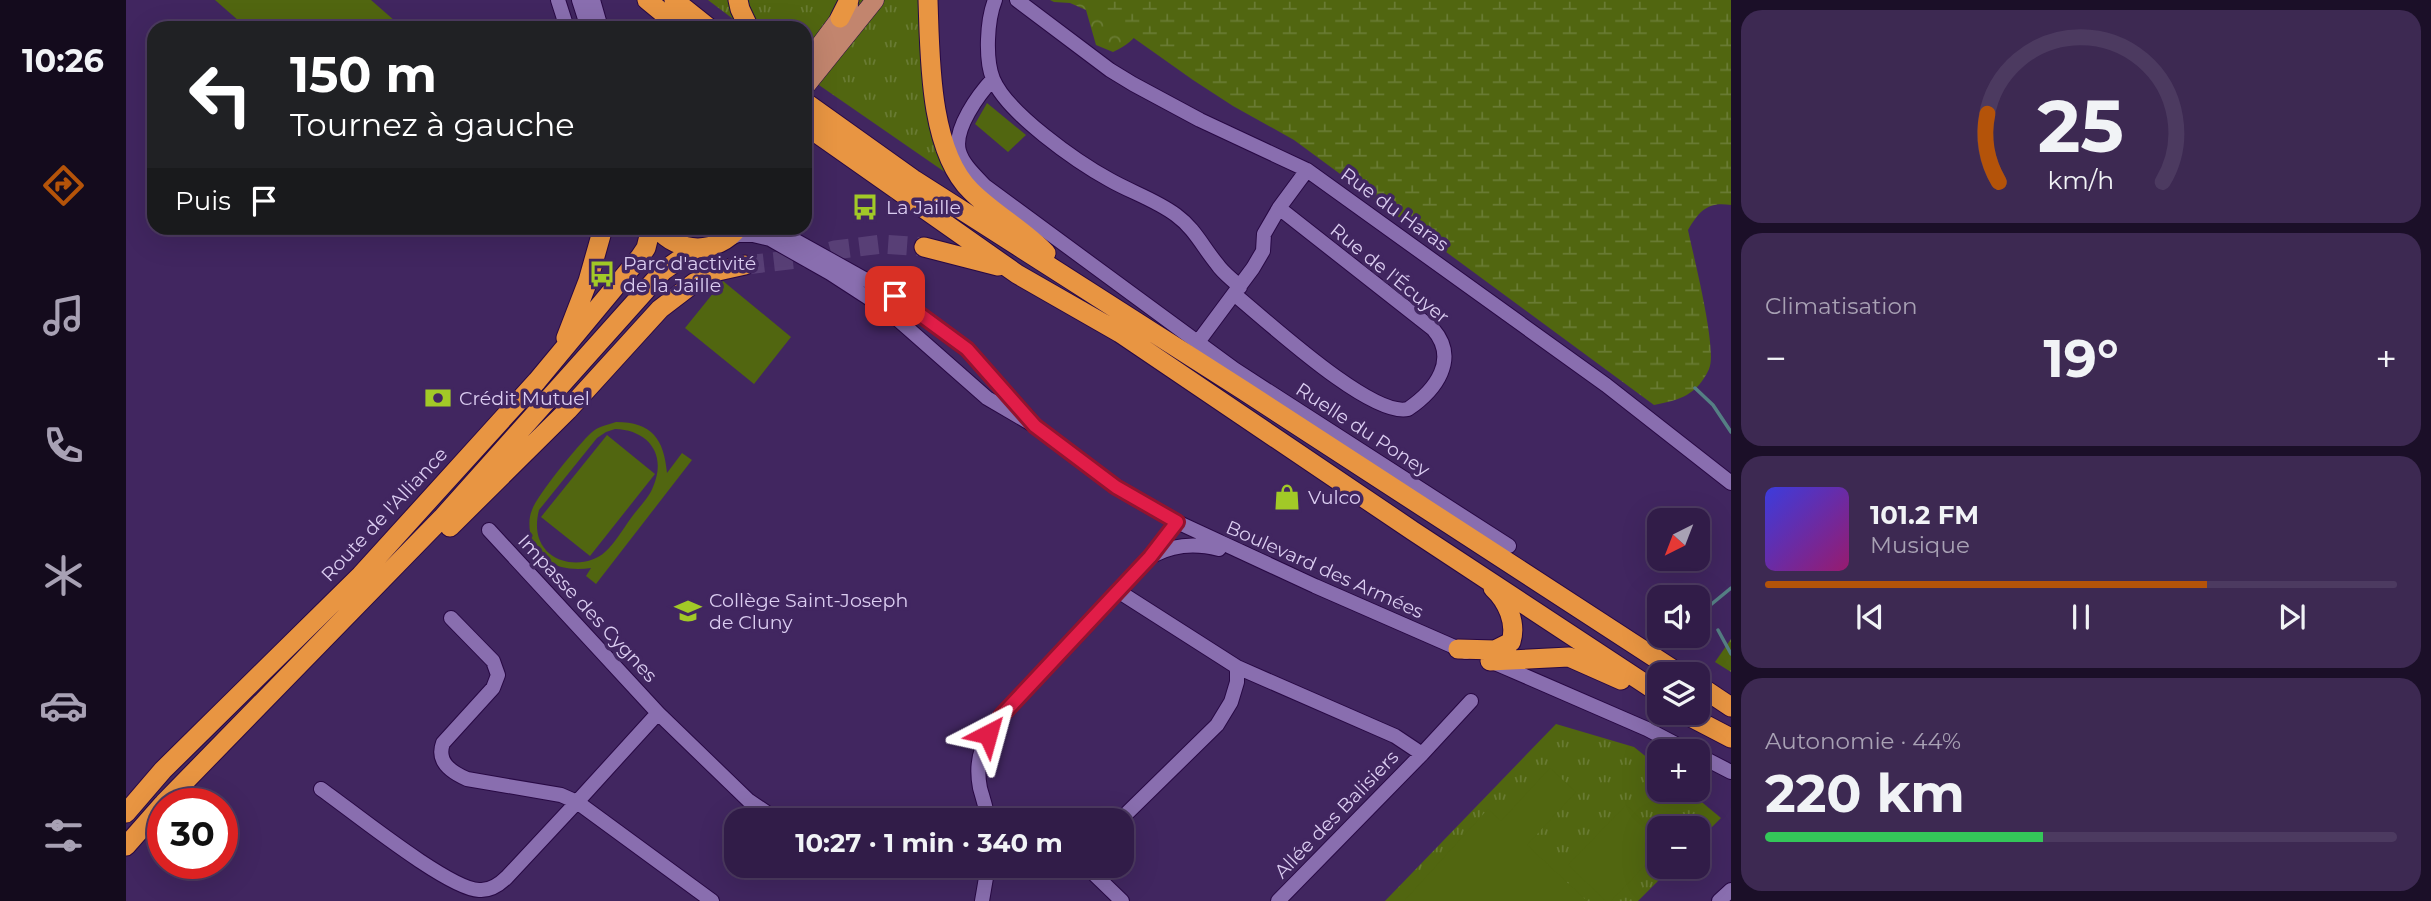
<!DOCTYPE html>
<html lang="fr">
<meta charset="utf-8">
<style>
:root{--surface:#311c48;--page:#3d2952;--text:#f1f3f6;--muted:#a8a1b4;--line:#4c3a60;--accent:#b45309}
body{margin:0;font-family:Montserrat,sans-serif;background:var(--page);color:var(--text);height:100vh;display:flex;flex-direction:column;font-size:26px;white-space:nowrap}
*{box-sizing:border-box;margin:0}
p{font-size:23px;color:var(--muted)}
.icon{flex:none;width:38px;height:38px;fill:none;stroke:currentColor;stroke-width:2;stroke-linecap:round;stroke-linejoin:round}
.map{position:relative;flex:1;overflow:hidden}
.panel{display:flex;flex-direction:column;gap:10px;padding:10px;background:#1b0f28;width:700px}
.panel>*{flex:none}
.hud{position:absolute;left:21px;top:21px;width:665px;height:214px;border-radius:21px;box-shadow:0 7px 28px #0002,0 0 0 2px var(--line);background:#202124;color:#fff;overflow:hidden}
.needle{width:46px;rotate:222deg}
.controls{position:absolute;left:1521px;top:508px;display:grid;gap:14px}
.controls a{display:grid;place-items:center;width:63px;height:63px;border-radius:14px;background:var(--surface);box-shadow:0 7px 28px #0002,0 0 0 2px var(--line);font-size:35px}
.speed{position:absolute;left:21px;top:788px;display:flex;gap:14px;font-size:35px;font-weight:700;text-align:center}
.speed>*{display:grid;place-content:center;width:91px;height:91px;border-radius:50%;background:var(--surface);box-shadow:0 7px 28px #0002,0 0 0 2px var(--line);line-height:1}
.speed .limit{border:10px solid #d22;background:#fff;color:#111}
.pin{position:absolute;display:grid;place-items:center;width:60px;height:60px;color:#fff;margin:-30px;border-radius:14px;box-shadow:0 4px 10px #0006}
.me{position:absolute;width:77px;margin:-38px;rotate:39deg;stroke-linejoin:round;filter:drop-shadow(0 0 5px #0008)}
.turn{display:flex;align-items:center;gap:24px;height:147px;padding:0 28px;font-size:32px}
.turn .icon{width:91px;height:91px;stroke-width:2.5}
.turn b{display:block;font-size:49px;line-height:60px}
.then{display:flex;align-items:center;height:66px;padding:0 28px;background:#0003;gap:14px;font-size:26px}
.big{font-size:52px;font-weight:700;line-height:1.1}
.panel .widget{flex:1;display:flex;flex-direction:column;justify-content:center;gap:10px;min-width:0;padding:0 24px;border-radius:21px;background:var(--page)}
.panel .dial{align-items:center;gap:0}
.dial svg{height:182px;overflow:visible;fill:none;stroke:var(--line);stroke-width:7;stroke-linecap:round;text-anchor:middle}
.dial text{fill:var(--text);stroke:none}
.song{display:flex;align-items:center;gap:21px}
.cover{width:84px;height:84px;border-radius:10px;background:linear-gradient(135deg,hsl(240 70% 55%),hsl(320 70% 35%))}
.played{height:7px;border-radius:4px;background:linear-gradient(90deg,var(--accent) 70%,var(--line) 70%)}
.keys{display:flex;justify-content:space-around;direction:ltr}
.heat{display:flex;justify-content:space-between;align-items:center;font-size:38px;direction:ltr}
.charge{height:10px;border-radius:5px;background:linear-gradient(90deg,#34c759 44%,var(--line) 0)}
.trip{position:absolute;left:598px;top:808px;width:410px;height:70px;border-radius:21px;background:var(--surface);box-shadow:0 7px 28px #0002,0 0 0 2px var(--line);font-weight:700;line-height:70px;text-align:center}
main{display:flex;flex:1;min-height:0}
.menu{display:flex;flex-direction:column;width:126px;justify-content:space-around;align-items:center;background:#140b1d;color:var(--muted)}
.menu .icon{width:49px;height:49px}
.menu .on{color:var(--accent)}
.menu b{font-size:32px;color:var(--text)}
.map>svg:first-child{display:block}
</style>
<main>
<nav class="menu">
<b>10:26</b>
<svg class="icon on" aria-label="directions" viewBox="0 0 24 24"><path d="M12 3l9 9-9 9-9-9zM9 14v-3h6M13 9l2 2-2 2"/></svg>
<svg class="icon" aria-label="music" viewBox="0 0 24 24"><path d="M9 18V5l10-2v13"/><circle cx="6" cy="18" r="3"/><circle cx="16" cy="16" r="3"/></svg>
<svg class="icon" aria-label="phone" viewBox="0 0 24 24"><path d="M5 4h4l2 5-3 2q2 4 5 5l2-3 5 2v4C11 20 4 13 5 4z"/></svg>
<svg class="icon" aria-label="climate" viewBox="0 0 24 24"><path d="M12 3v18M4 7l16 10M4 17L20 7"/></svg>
<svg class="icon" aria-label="car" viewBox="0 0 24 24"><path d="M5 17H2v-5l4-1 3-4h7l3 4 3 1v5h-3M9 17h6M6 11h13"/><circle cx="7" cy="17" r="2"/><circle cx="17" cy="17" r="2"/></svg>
<svg class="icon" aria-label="filters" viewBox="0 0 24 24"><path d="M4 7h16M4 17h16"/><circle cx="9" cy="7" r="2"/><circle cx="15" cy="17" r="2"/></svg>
</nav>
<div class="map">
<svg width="1605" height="901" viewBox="0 0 1605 901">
<defs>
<pattern id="grass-tufts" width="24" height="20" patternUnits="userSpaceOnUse" patternTransform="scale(1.75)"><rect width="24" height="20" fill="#516610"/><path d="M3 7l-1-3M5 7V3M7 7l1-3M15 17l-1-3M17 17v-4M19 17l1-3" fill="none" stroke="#697b33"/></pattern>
<pattern id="forest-crowns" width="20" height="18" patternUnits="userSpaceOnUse" patternTransform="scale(1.75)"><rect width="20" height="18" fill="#516610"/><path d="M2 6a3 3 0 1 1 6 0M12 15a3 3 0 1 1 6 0" fill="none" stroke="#697b33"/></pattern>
<pattern id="wetland-marsh" width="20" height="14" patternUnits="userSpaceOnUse" patternTransform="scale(1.75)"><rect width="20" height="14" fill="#516610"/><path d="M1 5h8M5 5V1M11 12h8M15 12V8" fill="none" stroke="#697b33"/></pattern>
</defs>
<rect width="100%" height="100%" fill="#412660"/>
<path fill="url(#grass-tufts)" d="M582 0H749L702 57 682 42 679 46V28H619Z
M756 0H793L826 177 690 83Z
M1605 639V672L1589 662Z
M1430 724 1508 747 1533 767V789H1560L1595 818 1572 841V828H1533V866H1547L1512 901H1259Z"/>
<path fill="url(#forest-crowns)" d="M924 0H1022C1014 29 1016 38 987 52L970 45 960 10 944 3 928 2Z"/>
<path fill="url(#wetland-marsh)" d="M954 0H1605V205C1582 201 1573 211 1562 230 1567 254 1592 351 1583 369 1571 395 1554 400 1528 405L1168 140 1107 106 1067 80Z"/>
<path fill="#516610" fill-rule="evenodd" d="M89 0H245L277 28H121Z
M861 103 900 135 882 152 849 124Z
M597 281 665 337 628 384 559 328Z
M490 422C526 422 538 439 541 473L556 453 566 460 470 584 460 576 465 568C437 572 409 564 404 532 403 524 403 517 406 510 411 495 453 444 465 433 472 426 482 425 490 422ZM489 429C523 430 541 455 527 487 523 498 512 508 505 518 497 529 489 543 479 552 465 565 439 566 424 554 410 542 409 526 413 510L471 438 480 432Z
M481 435 529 474 464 556 415 517Z
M1424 768 1450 792 1401 845 1461 901H1278L1362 809 1375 821Z
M1500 805 1533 837V851L1485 901H1480L1442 865Z"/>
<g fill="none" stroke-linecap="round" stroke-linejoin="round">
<path stroke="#557f84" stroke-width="3.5" d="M1569 388 1587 405 1605 432
M1583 611 1582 607 1605 588
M1592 630 1605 654"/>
<path stroke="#583f76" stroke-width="19" stroke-dasharray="19 10" stroke-linecap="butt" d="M619 265 680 258 709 250 756 244 798 247"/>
<g stroke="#280944" stroke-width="16">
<path id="minor" d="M432 0 441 28
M453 0 462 28
M467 0 475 28
M869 0C861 20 859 59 867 79 881 113 951 162 984 180 1005 192 1030 200 1050 215 1068 228 1077 247 1091 264 1097 273 1106 279 1114 287
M891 0 984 70 1007 84 1074 120 1181 170 1480 385 1605 483
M867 79C853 94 827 129 833 151 837 165 850 176 859 186L1108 369 1383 546
M647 228 769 296 840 349 902 417
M602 239 612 235H627L644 239 704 273 761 310 861 398 909 426 990 487 1051 522 1189 586 1340 652
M1108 294C1139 319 1245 418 1282 409 1310 390 1333 359 1307 329L1153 208
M1072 342 1127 268 1137 251 1138 234 1153 208 1181 170
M363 530 532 713
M1028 555C1049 544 1070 543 1093 549
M992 591 1111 667 1269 736 1296 754
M1369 663 1521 729 1563 751
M1572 755 1605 772
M195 789C225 810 322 889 353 890 364 891 374 884 381 877L451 802 435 795 341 779C325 772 310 762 317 743L367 688 372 675 367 661 325 618
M862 821C861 810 857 799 854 788 848 757 858 739 876 715L1024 557 1051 522
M993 821 1091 725 1105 702 1111 682V667
M965 866 967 873 996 901
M586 901 451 802 532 713 622 800 653 821
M856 901 862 866
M1152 901 1296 754 1345 701
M1593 901 1605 890"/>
</g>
<g stroke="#280944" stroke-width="19">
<path id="major" d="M679 65 723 6
M679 87 749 0"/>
</g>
<g stroke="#280944" stroke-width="21">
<path id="highway" d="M521 0 555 28
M548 0 583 28
M612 0 614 9 623 28
M802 0C804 56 803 150 845 191 868 214 898 230 920 253
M714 18 723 0
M679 102 787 179 1117 390 1554 674
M679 125 891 274 994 333 1287 531 1533 693
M531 228C553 254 590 255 612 228
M798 247 872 266
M440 338 462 281 477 228
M324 527 442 410 534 309 568 283 592 271 619 265
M1332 649 1369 650 1385 642C1391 623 1381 601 1367 588
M1364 661 1443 657 1495 680
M1572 685 1605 707
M1555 712 1605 738
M38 803 316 518 537 271 570 248
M0 813 37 770 235 575 411 381 514 257 520 248 525 228
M0 846 37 804"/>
</g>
<use href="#minor" stroke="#896eaf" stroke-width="14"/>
<use href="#major" stroke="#c2856e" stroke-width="18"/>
<use href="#highway" stroke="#e89542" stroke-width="19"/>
</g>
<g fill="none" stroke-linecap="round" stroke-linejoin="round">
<g stroke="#92132f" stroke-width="18">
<path id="route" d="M769 296 841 349 909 426 990 487 1051 522 1024 557 876 715 862 734"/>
</g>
<use href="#route" stroke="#e11d48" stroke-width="12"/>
</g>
<defs>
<g id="bus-bare" transform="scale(2.1)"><path d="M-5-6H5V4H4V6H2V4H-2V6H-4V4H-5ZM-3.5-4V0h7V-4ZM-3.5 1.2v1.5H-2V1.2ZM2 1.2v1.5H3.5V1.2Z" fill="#a2c927" stroke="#412660" stroke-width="2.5" paint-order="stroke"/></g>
<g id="bank-bare" transform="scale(2.1)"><path d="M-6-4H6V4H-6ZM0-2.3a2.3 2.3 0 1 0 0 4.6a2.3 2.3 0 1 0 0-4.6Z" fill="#a2c927" stroke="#412660" stroke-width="2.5" paint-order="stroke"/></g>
<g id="shop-bare" transform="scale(2.1)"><path d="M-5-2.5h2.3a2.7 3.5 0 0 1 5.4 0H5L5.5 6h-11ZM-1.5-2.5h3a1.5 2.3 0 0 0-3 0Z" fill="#a2c927" stroke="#412660" stroke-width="2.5" paint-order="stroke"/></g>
<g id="school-bare" transform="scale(2.1)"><path d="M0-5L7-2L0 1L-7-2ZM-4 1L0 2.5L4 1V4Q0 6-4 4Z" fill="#a2c927" stroke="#412660" stroke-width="2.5" paint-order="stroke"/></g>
</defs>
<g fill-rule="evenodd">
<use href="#bus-bare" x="739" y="207"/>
<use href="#bus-bare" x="476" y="274"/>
<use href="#bank-bare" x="312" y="398"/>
<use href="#shop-bare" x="1161" y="497"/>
<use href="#school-bare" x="562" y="611"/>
</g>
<g text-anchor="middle" stroke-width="7" stroke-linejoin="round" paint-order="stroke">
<g font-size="19" fill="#dbcdf1" stroke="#412660" text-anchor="start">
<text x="760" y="214">La Jaille</text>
<text x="497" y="270">Parc d'activité<tspan x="497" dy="22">de la Jaille</tspan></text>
<text x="333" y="405">Crédit Mutuel</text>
<text x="1182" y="504">Vulco</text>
<text x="583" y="607">Collège Saint-Joseph<tspan x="583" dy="22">de Cluny</tspan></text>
</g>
<g font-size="19" fill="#dbcdf1" stroke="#412660">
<text transform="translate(1269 209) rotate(36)" y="7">Rue du Haras</text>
<text transform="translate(1264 273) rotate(39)" y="7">Rue de l'Écuyer</text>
<text transform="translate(1237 429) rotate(33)" y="7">Ruelle du Poney</text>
<text transform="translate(258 514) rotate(-47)" y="7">Route de l'Alliance</text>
<text transform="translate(1199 569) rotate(24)" y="7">Boulevard des Armées</text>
<text transform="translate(462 608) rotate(47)" y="7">Impasse des Cygnes</text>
<text transform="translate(1210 814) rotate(-46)" y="7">Allée des Balisiers</text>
</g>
</g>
</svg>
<div class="controls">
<a><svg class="needle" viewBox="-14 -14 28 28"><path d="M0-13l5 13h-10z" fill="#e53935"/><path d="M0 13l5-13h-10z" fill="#a8a1b4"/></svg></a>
<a><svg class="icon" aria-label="sound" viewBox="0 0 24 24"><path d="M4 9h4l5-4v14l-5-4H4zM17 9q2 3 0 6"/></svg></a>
<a><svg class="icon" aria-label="layers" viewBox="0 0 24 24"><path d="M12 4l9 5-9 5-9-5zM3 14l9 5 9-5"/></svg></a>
<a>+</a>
<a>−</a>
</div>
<div class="speed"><div class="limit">30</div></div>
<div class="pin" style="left:769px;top:296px;background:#d93025"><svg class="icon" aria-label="arrive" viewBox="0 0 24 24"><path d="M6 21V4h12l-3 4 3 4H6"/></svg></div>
<svg class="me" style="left:862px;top:734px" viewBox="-20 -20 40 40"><path d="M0-17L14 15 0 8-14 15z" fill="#e11d48" stroke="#fff" stroke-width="4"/></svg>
<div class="trip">10:27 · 1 min · 340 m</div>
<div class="hud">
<div class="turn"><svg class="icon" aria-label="left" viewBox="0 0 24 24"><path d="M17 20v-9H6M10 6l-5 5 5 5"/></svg><div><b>150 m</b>Tournez à gauche</div></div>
<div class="then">Puis<svg class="icon" aria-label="arrive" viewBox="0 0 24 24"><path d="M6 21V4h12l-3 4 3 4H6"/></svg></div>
</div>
</div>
<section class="panel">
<div class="widget dial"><svg viewBox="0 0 100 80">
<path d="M14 69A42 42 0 1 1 86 69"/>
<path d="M14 69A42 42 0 0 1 9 39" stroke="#b45309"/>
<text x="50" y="56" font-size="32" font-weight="700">25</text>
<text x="50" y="72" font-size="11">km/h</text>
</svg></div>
<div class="widget"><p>Climatisation</p>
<div class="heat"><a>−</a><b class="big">19°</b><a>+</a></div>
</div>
<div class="widget">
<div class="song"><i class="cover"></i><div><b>101.2 FM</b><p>Musique</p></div></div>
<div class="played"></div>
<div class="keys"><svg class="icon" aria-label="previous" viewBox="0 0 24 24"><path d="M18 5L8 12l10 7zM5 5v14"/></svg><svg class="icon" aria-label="pause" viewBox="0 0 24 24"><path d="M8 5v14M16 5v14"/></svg><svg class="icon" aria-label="next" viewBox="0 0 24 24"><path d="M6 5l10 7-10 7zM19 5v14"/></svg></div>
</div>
<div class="widget"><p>Autonomie · 44%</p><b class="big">220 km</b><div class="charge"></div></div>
</section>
</main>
